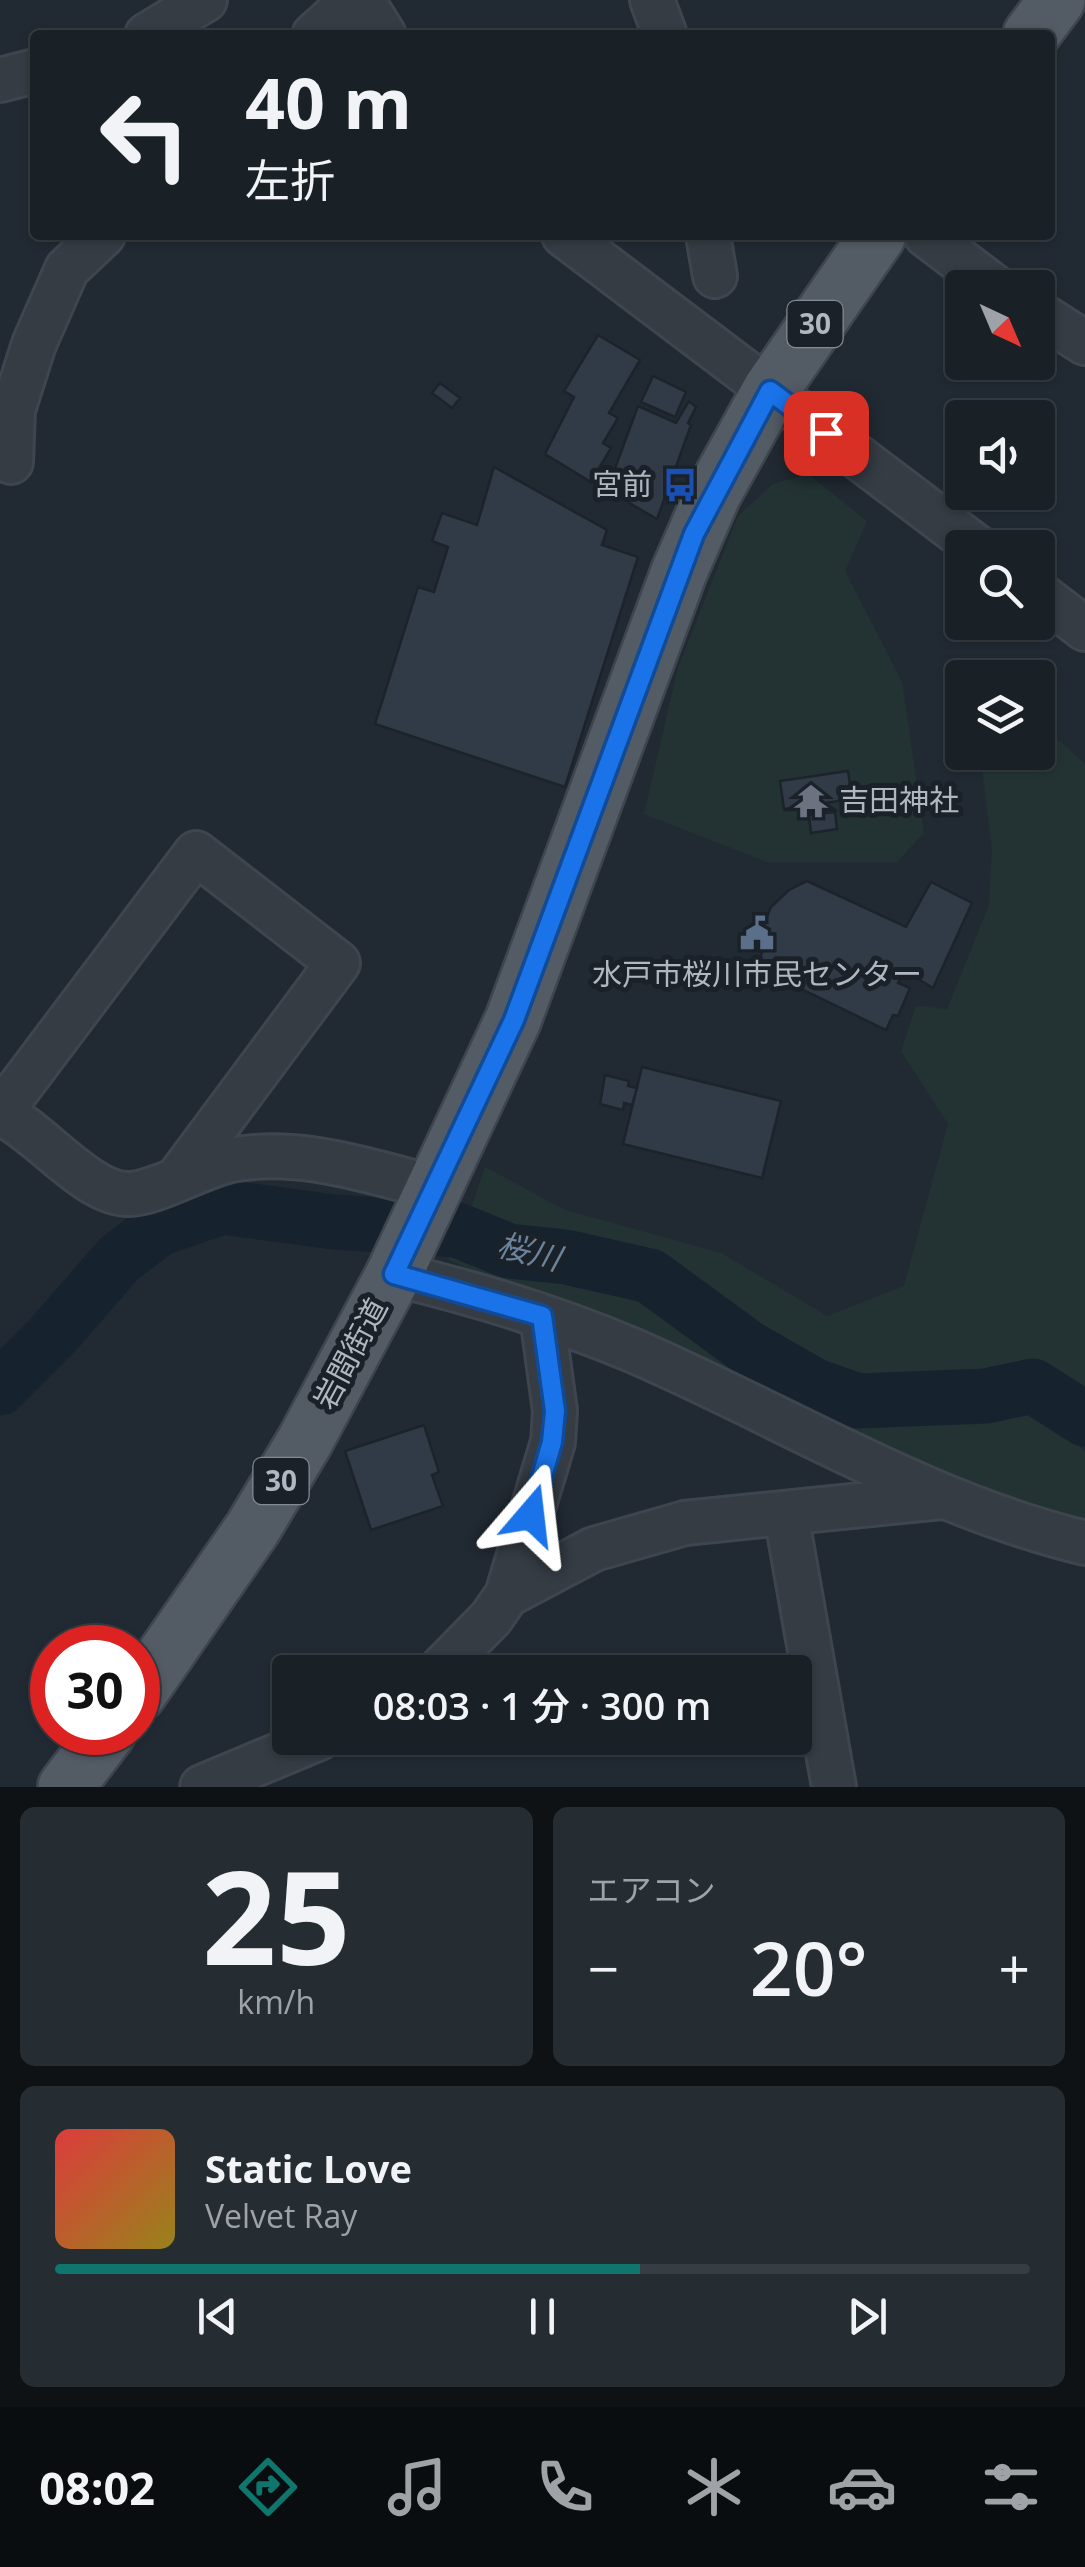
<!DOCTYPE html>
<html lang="ja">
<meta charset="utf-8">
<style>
:root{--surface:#192026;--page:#262d32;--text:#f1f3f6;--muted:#9fa3a7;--line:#373e43;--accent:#0f766e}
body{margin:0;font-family:"Open Sans","Noto Sans JP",sans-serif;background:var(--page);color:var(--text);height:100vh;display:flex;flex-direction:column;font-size:38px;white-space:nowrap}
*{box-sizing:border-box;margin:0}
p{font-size:32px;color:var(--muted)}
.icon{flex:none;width:55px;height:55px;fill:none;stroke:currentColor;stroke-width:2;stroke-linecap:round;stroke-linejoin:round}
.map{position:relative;height:1787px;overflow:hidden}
.drawer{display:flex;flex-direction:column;gap:20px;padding:20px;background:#0e1215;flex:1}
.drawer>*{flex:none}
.top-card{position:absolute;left:30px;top:30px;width:1025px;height:210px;border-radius:10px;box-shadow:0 2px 8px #0004,0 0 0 2px var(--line);background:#192026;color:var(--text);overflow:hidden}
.needle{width:65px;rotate:136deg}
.fabs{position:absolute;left:945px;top:270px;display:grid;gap:20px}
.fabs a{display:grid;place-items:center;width:110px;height:110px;border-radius:10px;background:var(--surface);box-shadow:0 2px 8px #0004,0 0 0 2px var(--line);font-size:50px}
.speed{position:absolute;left:30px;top:1625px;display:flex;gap:20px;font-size:50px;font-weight:700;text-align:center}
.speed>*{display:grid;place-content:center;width:130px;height:130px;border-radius:50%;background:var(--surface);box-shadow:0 2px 8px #0004,0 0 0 2px var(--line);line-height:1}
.speed .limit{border:15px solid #d22;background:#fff;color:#111}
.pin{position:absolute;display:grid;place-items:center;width:85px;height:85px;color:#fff;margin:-42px;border-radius:20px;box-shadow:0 5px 15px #0006}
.me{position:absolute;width:110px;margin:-55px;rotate:17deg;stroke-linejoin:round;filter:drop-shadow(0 0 8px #0008)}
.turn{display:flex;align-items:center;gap:35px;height:210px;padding:0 50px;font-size:45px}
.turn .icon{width:130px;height:130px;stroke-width:2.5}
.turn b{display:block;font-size:70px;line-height:85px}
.big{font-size:75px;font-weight:600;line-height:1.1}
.drawer .card{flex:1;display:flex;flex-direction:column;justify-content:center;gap:15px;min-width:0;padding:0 35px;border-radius:15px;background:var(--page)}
.drawer .dial{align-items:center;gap:0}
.dial b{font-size:130px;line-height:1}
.song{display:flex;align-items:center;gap:30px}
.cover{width:120px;height:120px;border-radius:15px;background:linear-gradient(135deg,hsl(0 70% 55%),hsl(50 70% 35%))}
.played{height:10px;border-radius:5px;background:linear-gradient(90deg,var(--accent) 60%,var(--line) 60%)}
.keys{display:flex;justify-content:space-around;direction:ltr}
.heat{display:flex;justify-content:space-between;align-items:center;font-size:55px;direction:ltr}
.drawer .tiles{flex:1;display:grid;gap:20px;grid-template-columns:1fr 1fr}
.card:last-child{grid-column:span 2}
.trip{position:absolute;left:272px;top:1655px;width:540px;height:100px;border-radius:10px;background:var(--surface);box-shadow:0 2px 8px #0004,0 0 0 2px var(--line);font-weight:600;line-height:100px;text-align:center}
.tab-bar{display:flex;height:160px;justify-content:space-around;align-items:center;background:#0a0d0f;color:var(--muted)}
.tab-bar .icon{width:70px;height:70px}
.tab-bar .selected{color:var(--accent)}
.tab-bar b{font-size:45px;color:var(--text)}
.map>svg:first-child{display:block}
</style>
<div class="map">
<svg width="1085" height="1787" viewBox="0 0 1085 1787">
<rect width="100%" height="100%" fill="#212a33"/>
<path fill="#233334" d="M808 474 867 521 845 571 902 682 924 833 897 862H767L644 814 678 668 738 516 773 484Z
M1038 721 1085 764V1390L1057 1371 1018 1364 969 1382 862 1379 806 1360 766 1338 668 1266 564 1232H515L469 1214 485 1167 565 1210 721 1253 827 1316 904 1286 948 1124 901 1051 916 1006 947 1009 989 905 992 849 980 753 1038 752Z
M451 1249 546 1275 598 1282 651 1308 768 1382 815 1406 849 1414 1016 1409 1044 1420 1085 1451V1520L991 1492 864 1443 449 1260Z"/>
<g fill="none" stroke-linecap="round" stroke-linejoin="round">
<path stroke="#17222f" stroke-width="55" d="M0 1388 52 1336 119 1259 158 1229 222 1207 334 1222 457 1230 509 1251 566 1257 650 1276 747 1347 815 1386 858 1401 986 1396 1033 1386 1085 1419"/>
</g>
<path fill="#313b47" stroke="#1c232a" stroke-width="2.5" d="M598 335 640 360 609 413 618 418 603 443 611 448 591 482 545 454 574 397 564 391Z
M653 376 686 392 675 417 641 402Z
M440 383 460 398 452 408 432 393Z
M689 401 696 407 688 423 691 425 657 519 607 490 638 406 676 423Z
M494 467 607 530 602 545 638 557 565 787 375 724 418 587 434 592 448 547 432 541 442 513 477 525Z
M848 771 852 799 825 803 826 813 835 812 837 829 811 833 809 815 815 814 813 805 784 809 780 781Z
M807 881 906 927 931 882 972 903 933 988 905 971 898 983 910 988 898 1016 893 1015 886 1030 756 967 763 950 762 928 771 907 789 890Z
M642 1067 781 1101 762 1178 623 1144Z
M605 1075 629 1081 628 1086 637 1088 632 1105 624 1103 623 1110 600 1104Z
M424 1425 439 1472 432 1475 443 1506 371 1530 345 1451Z"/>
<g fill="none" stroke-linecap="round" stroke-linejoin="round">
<g stroke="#3e454e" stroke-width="48">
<path id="minor" d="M362 0 384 35
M652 0 665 35
M147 35 205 0
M314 35 353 0
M0 80 35 71
M564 235 978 548
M708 235 715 276
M926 235 996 288
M1038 313 1085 343
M11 462 13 410 34 344 67 269 103 235
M1038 593 1085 629
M178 1178 338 963 196 853 0 1113C39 1130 87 1195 129 1194 155 1194 202 1166 231 1160 299 1147 369 1171 435 1188
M394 1274C474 1293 556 1318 632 1350 783 1415 924 1504 1085 1543
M786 1514 834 1787
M507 1595 553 1442 555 1411 542 1316
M438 1672 491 1618 507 1595 594 1549 685 1523 941 1497
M202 1787 319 1738"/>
</g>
<g stroke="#3e454e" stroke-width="60">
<path id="major" d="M1031 35 1057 0
M138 1694 253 1528 305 1441 394 1274 513 1020 679 572 713 494 770 391 878 235
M66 1787 108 1732"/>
</g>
<use href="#minor" stroke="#353c44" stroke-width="42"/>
<use href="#major" stroke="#535b64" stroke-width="55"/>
</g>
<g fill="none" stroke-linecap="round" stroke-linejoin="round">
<g stroke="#114b97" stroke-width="25">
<path id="route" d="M531 1515 552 1442 555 1411 542 1316 394 1274 514 1020 694 534 770 391 826 433"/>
</g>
<use href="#route" stroke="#1a73e8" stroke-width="18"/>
</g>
<defs>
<g id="bus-bare" transform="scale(2.7)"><path d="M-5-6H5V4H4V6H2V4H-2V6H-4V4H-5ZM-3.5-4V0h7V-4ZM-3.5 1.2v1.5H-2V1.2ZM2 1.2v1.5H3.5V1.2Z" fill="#1a4fb4" stroke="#1a2128" stroke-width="2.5" paint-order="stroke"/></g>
<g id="temple-bare" transform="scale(2.7)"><path d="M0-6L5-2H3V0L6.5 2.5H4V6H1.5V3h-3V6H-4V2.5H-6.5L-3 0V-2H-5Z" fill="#6b7280" stroke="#1a2128" stroke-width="2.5" paint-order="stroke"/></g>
<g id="civic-bare" transform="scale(2.7)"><path d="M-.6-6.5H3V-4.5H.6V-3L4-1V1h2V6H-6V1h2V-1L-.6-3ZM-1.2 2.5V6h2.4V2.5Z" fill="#5c6f8a" stroke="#1a2128" stroke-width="2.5" paint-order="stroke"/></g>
</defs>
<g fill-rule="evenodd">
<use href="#bus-bare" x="680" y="485"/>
<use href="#temple-bare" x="811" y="801"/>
<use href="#civic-bare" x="757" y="933"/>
</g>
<g text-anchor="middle" stroke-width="10" stroke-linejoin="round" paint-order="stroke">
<g fill="#1a2128" stroke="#828a93" stroke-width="2.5">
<rect x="787.5" y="301" width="55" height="46" rx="8"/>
<rect x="253.5" y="1458" width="55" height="46" rx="8"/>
</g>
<g font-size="28" font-weight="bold" fill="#afb7c1">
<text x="815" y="334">30</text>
<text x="281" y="1491">30</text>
</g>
<g font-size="30" fill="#afb7c1" stroke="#1a2128" text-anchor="end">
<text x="652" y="495">宮前</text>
<text x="839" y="811" text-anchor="start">吉田神社</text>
<text x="757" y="985" text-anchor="middle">水戸市桜川市民センター</text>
</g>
<g font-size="30" fill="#afb7c1" stroke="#1a2128">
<text transform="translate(351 1354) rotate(-62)" y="10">岩間街道</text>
</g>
<g font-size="32" font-style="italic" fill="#6b839c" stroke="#1a2128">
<text transform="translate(529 1252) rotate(14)" y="11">桜川</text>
</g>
</g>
</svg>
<div class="fabs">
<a><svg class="needle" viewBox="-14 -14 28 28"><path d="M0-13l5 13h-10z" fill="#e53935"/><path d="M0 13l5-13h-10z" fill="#9fa3a7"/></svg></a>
<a><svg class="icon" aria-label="sound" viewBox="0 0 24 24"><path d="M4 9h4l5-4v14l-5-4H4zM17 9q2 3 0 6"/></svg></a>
<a><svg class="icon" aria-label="search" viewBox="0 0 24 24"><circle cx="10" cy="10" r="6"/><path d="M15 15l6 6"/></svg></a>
<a><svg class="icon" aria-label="layers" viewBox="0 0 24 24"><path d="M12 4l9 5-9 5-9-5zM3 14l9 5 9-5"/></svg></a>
</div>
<div class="speed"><div class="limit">30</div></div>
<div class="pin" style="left:826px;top:433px;background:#d93025"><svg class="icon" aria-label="arrive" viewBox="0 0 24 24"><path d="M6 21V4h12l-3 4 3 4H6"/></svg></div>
<svg class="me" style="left:531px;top:1515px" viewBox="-20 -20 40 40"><path d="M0-17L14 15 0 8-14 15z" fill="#1a73e8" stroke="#fff" stroke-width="4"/></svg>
<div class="trip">08:03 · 1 分 · 300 m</div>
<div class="top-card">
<div class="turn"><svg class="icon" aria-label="left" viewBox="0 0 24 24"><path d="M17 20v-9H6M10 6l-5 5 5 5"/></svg><div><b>40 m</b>左折</div></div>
</div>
</div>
<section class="drawer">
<div class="tiles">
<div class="card dial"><b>25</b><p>km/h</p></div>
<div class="card"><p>エアコン</p>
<div class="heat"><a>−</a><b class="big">20°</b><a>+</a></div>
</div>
<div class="card">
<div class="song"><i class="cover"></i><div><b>Static Love</b><p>Velvet Ray</p></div></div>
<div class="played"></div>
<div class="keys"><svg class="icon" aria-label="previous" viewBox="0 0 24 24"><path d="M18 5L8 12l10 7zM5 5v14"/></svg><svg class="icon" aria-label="pause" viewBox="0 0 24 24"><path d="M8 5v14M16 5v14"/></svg><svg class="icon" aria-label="next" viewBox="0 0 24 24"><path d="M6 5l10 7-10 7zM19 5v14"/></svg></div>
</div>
</div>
</section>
<nav class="tab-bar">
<b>08:02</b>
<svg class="icon selected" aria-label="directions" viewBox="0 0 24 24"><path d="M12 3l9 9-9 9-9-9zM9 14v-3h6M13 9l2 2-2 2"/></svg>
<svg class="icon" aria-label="music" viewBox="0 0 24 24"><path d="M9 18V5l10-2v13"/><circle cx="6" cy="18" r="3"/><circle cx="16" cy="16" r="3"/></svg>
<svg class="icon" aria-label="phone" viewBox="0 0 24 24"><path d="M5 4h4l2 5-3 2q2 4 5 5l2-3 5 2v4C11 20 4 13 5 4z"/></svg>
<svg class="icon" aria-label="climate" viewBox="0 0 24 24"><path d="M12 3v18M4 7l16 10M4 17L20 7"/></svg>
<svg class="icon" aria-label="car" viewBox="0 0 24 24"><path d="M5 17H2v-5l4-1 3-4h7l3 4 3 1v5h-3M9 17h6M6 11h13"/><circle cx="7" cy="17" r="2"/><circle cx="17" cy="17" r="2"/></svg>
<svg class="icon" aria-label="filters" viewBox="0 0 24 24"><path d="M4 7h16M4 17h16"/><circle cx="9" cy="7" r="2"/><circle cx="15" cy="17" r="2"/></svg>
</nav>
